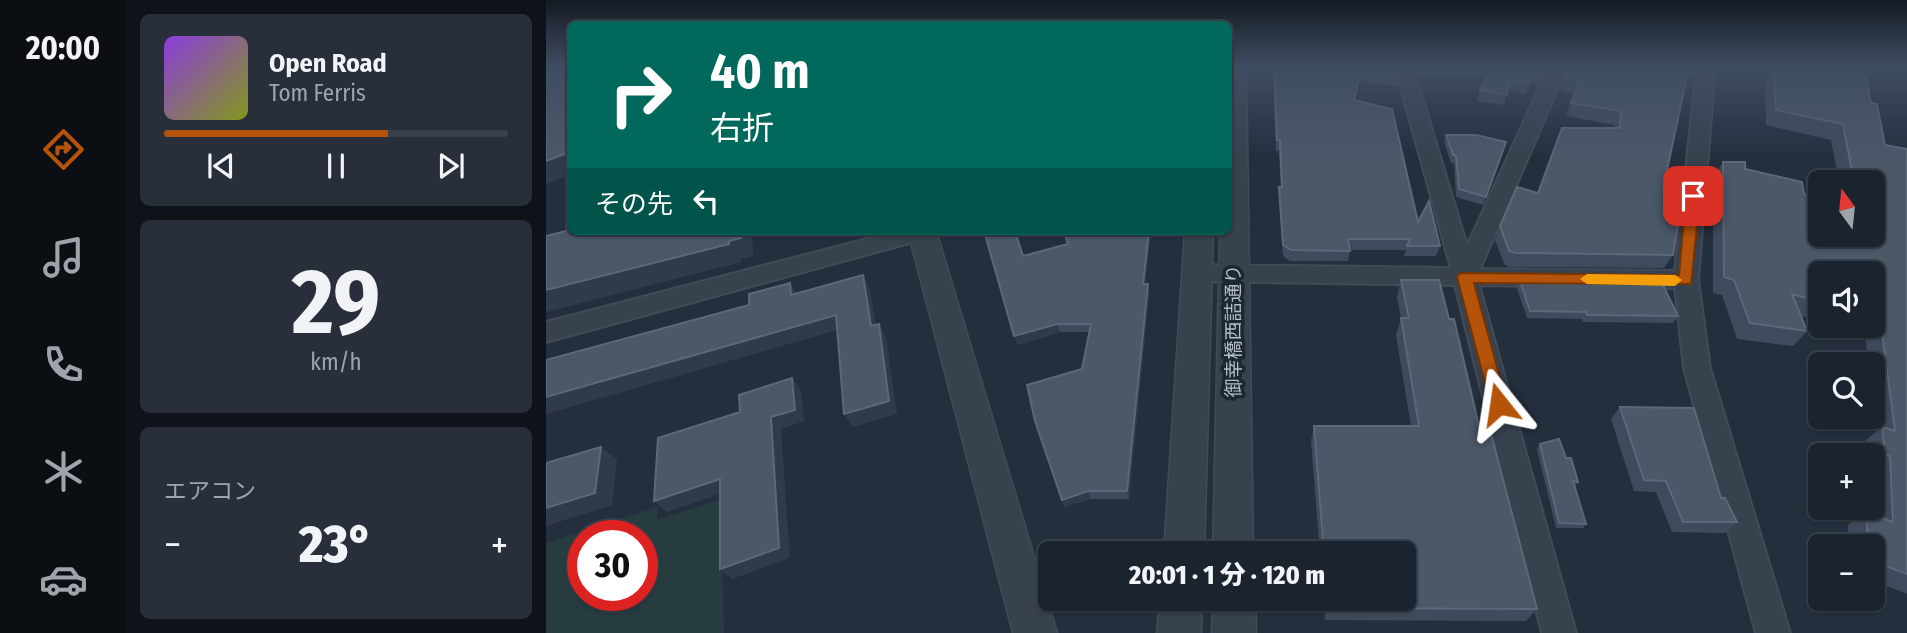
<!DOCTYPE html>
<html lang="ja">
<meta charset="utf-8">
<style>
:root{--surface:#1b232e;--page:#282f3a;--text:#f1f3f6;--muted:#a0a4aa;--line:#39404a;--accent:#b45309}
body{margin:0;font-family:"Fira Sans Condensed","Noto Sans JP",sans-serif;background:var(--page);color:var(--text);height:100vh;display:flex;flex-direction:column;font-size:26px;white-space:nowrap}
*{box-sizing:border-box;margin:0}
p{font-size:23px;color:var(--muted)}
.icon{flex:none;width:38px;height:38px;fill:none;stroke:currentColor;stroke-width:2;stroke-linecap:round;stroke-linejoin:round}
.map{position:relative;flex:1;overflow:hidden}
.panel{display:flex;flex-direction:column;gap:14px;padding:14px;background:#0f1319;width:420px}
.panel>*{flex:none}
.hud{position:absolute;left:21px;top:21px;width:665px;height:214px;border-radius:10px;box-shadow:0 2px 5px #0004,0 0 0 2px var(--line);background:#00695c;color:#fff;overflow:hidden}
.needle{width:46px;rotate:345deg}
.controls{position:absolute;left:1262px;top:170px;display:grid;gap:14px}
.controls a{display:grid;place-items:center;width:77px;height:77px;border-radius:10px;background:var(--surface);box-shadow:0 2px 5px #0004,0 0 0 2px var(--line);font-size:35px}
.speed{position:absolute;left:21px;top:520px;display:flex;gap:14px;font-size:35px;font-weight:700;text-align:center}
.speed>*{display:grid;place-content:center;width:91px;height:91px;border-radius:50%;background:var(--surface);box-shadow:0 2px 5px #0004,0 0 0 2px var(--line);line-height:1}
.speed .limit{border:10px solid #d22;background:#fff;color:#111}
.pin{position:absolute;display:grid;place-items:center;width:60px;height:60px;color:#fff;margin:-30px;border-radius:14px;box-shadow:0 4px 10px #0006}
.me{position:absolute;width:77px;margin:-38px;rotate:345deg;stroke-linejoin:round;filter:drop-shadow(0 0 5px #0008)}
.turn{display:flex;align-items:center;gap:24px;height:147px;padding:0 28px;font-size:32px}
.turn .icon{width:91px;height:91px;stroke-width:2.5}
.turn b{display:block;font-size:49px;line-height:60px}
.then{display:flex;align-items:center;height:66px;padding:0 28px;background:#0003;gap:14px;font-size:26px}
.big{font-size:52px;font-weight:800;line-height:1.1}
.panel .tile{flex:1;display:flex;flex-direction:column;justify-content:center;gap:10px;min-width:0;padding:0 24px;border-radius:10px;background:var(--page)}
.panel .dial{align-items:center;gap:0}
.dial b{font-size:91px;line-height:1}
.song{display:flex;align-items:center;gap:21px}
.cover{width:84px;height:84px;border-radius:10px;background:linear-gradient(135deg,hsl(270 70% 55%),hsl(70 70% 35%))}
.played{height:7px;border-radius:4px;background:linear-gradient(90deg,var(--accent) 65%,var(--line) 65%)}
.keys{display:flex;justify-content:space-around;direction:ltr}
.heat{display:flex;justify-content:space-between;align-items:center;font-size:38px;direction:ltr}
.trip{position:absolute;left:492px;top:541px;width:378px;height:70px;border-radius:10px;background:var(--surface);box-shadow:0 2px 5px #0004,0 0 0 2px var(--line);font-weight:800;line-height:70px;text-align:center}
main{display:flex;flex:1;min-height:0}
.tab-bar{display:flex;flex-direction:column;width:126px;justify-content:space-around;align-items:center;background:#0b0e12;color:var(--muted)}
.tab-bar .icon{width:49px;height:49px}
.tab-bar .selected{color:var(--accent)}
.tab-bar b{font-size:32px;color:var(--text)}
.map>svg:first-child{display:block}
</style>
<main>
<nav class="tab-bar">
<b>20:00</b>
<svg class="icon selected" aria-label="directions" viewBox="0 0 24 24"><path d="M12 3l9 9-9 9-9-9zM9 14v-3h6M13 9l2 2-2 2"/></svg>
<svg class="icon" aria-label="music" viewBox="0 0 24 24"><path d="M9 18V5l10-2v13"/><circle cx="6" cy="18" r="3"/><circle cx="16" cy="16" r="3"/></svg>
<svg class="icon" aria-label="phone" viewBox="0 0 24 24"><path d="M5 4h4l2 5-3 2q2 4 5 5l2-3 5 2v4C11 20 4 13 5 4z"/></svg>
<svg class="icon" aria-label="climate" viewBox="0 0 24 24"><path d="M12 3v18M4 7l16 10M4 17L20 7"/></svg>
<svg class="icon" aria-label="car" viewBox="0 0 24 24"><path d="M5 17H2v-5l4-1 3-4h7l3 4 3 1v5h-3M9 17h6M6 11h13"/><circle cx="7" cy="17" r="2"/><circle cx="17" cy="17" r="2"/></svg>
</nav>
<section class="panel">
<div class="tile">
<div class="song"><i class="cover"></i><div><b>Open Road</b><p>Tom Ferris</p></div></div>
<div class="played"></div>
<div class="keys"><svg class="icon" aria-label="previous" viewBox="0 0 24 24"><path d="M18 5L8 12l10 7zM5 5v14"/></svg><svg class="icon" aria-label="pause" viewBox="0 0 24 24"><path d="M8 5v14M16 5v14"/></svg><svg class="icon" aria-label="next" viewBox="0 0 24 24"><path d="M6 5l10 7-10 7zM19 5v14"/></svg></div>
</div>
<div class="tile dial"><b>29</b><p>km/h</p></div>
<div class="tile"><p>エアコン</p>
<div class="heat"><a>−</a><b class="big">23°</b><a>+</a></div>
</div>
</section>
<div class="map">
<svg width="1361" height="633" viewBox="0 0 1361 633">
<rect width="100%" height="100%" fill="#242f3e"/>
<path fill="#263c3f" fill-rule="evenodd" d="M175 499 178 633H0V543L111 507V520ZM37 536H96V595H37Z"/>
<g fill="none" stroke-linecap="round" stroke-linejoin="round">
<g stroke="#414a57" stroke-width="4">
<path id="minor" d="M849 67H867L921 246 1003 67H1021L934 269 1129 271 1151 67H1169L1152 280 1164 368 1244 633H1210L1138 368 1129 288 933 285 1030 633H996L909 285 651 281 643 279 639 273 643 267 651 265 905 268Z
M352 231H392L389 236 0 342V322Z
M504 578V598H518L515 605 480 617 468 613 464 601 468 589Z"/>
</g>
<g stroke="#414a57" stroke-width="3">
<path id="tertiary" d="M682 67H700L707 553H667L674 231H682Z
M362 231H390L511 633H467Z
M639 231H667L658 553H618Z
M614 598H656L655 633H611Z
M667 598H709L710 633H666Z"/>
</g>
<use href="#minor" fill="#38414e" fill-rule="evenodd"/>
<use href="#tertiary" fill="#38414e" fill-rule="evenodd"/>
</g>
<path fill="#3f4b5c" d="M727 67H851L854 77 852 87 813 80 809 100 872 222 894 246 890 256H858L860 250H804L802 261H744L737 256 733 197V187H735L733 151H730Z
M869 67H1000L992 85 984 83 979 94 962 89 958 105 931 101 934 90 941 77H873Z
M1023 67H1150L1146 76 1141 75 1117 189 1127 255 1118 268 963 267 958 264 949 240 954 226 991 193 1069 128V125L1020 116 1028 94 1014 90Z
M1248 67H1261L1325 103 1339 145 1361 149V594L1326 580V546H1303L1302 525 1320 512 1327 514 1326 455H1320L1319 441 1330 432 1326 402V364H1322L1319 332 1292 326H1326V273H1274V321L1255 316 1261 331 1247 346 1191 339 1176 295 1167 293V178L1177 162 1199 169 1258 194 1326 234V182H1293L1285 140 1220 125 1219 84 1228 69 1244 73Z
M900 135 960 142 937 205 910 197 908 164 905 163 898 142Z
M517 231H605L599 284H602L603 292 583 499H545L518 507 536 369 543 332H514L471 345 477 256 521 244Z
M855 280 903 319 933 426 991 609 980 621 779 620 778 598H858V553H774L765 441 768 426H865L850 335 855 318 851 297Z
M974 281 1132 316 1127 323 1037 322 1036 319 981 318 971 288Z
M1074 407 1175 498 1191 522 1179 533 1126 532 1110 492 1088 491 1065 419Z
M994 444 1020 458 1032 482 1029 486 1040 524 1037 528H1010L991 449Z"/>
<path fill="#2f3b4b" d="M24 152V175L0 184V161Z
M195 231H206L207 256 195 259V262L0 312V290Z
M603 231H605L598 292 597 284Z
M317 275 324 289 332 339 325 326Z
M244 283 253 297 245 295Z
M602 284 603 292 583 499 581 491Z
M290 315 298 328 0 414V397Z
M333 324 340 337 351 414 307 427 298 414Z
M511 324 514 332 471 345 468 336Z
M246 378 255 390 258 421 235 429 244 558 186 579 174 569 225 417Z
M55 447 71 460 66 505 0 526V508Z
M174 479 185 490 121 512 108 501Z
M542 491 545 499 518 507 516 500Z"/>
<path fill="#4b5868" stroke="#5c6777" stroke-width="2" d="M0 67H24V152L0 161Z
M728 67H851L854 77 815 70 808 100 846 109 872 222 883 201 894 246H861L864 239H802L804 251 745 250 737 245 733 187H736L734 140H731Z
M946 67H999L996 74 987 72 983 83 964 79 961 95 934 90Z
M1023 67H1143L1117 189 1137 194 1127 255 969 253 963 251 954 226 971 187 992 193 1016 128H1074L1075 111 1025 103 1034 81 1019 77Z
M1249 67H1261L1320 76 1325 103 1331 104 1339 145 1361 149V574L1326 561V546H1322L1320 512 1347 522 1344 456 1339 455 1336 427 1349 431 1334 317 1326 315V273H1274V302L1246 294 1261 331 1204 323 1188 280 1178 277 1177 162H1199V169L1256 182 1258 194 1274 198V234H1326V182H1308L1297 124 1230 110 1228 69 1249 74Z
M900 135H930L960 142 940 197 913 189 910 156 907 155Z
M24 230 195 231V238L183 241V244L0 290V236Z
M438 231H469L477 256 522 244 518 231H603L597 284H602L581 491H542L516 500 489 421 481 385 536 369 545 324H511L468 336Z
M317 275 325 326 333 324 343 401 298 414 290 315 0 397V360L203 305V294L244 283 245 295Z
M855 280H893L903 319H908L933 426H943L991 609 783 608 782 598H858V553H778L768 426H873L855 318H863Z
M974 281 1116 283 1132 316 1041 315 1040 312 984 311Z
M246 378 249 410 225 417 233 548 174 569V479L108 501 112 438 194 412 193 395Z
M1074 407 1148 408 1175 498H1179L1191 522H1137L1120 481 1098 480Z
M1013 439 1020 458H1025L1032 482 1027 481 1040 524 1013 523 994 444Z
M55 447 49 493 0 508V463Z"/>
<linearGradient id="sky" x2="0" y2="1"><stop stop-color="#141a22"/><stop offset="0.43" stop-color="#3f4d63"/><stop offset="1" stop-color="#3f4d63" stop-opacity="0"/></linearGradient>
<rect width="1361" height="156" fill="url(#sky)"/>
<path fill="#b45309" stroke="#753606" stroke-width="2" d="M1147 191 1154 196 1145 284 928 283 961 404 959 409 953 412 946 409 911 277 914 273 1133 275 1140 196Z"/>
<path fill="#f59e0b" d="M1041 274 1129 275 1136 280 1129 286 1041 284 1034 279Z"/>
<g text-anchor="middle" stroke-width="7" stroke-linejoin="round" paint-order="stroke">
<g font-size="19" fill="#b4bcc9" stroke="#1d2633">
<text transform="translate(687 331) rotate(-90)" y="7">御幸橋西詰通り</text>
</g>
</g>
</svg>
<div class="controls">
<a><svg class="needle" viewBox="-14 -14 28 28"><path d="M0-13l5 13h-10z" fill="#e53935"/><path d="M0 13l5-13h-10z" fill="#a0a4aa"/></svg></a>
<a><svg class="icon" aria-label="sound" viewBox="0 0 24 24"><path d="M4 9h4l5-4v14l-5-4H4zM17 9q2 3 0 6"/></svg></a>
<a><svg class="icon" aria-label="search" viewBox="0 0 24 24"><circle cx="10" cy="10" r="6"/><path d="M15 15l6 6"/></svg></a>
<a>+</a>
<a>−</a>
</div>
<div class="speed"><div class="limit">30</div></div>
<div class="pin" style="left:1147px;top:196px;background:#d93025"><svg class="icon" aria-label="arrive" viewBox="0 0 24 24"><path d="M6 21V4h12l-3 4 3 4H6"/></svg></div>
<svg class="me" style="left:953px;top:404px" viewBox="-20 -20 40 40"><path d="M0-17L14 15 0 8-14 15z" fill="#b45309" stroke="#fff" stroke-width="4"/></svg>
<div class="trip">20:01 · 1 分 · 120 m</div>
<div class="hud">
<div class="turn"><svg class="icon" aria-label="right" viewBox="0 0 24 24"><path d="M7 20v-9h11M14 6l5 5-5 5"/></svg><div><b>40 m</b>右折</div></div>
<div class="then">その先<svg class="icon" aria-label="left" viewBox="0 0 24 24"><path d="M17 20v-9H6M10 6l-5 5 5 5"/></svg></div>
</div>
</div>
</main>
